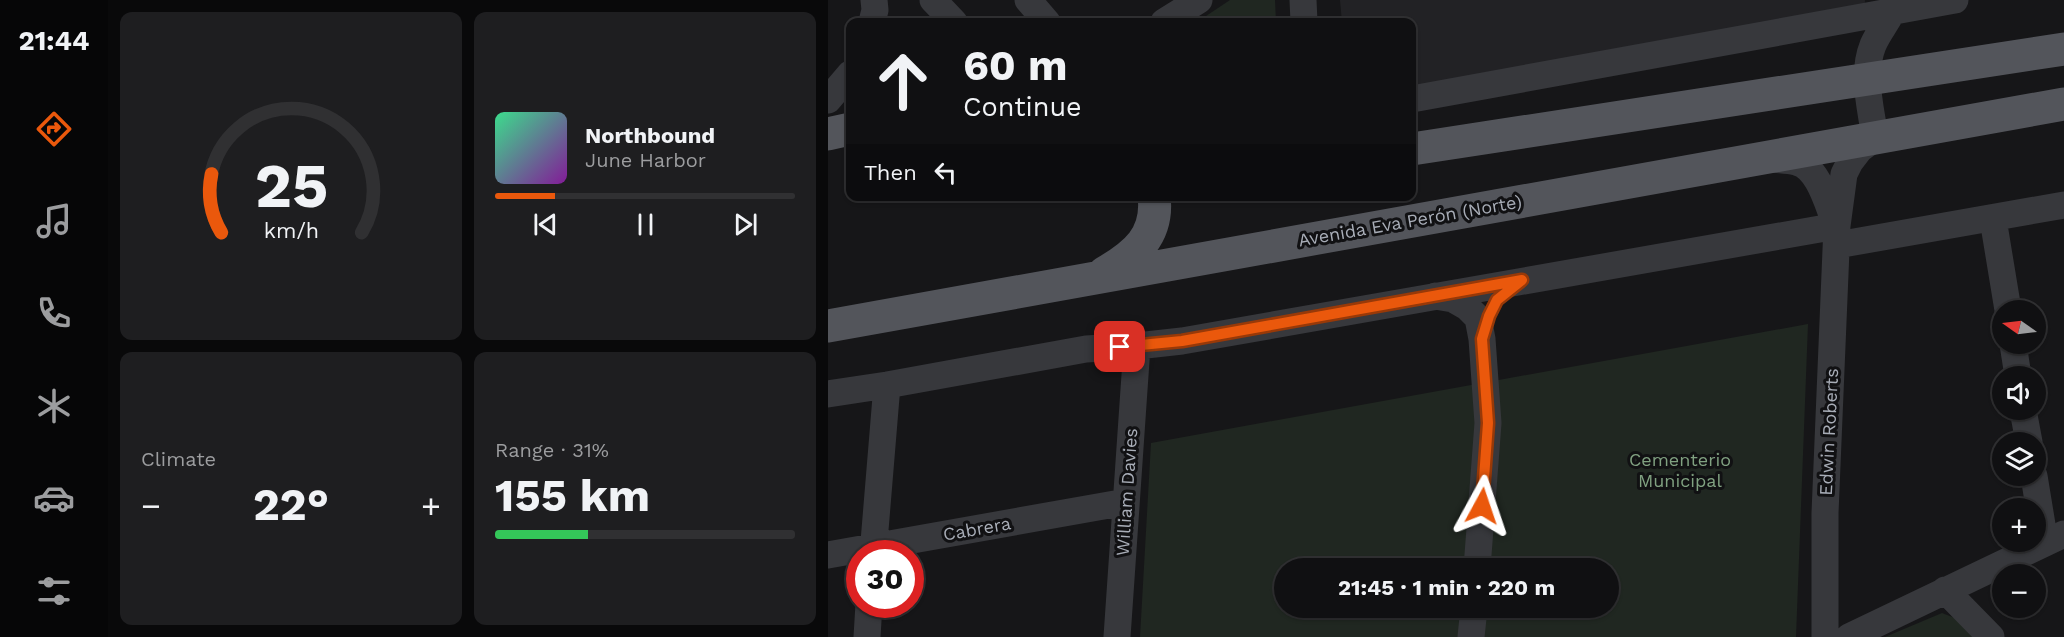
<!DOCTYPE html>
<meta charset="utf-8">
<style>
:root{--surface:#101012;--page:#1e1e20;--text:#f1f3f6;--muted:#9c9d9f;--line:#303032;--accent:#ea580c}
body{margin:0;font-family:"Work Sans",sans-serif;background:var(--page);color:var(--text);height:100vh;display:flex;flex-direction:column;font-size:22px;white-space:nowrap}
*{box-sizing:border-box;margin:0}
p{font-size:20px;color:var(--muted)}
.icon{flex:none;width:33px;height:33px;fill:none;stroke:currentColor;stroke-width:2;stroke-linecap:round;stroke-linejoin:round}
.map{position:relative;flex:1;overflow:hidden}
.side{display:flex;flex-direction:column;gap:12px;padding:12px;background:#09090a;width:720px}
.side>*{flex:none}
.top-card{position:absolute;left:18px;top:18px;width:570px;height:183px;border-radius:12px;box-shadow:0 2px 4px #0004,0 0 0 2px var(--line);background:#101012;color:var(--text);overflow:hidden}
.needle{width:39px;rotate:284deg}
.fabs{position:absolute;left:1164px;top:300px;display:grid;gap:12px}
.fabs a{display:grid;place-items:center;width:54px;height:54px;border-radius:50%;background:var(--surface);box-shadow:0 2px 4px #0004,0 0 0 2px var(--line);font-size:30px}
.speed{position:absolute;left:18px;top:540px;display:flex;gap:12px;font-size:30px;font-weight:700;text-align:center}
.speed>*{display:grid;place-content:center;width:78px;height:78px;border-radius:50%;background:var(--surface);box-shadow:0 2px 4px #0004,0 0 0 2px var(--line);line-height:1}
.speed .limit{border:9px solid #d22;background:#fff;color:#111}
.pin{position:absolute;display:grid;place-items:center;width:51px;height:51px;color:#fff;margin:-26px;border-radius:12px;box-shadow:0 3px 9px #0006}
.me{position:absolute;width:66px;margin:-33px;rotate:5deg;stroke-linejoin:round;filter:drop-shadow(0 0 4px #0008)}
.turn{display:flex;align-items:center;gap:21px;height:126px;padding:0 18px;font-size:27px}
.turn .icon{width:78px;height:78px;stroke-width:2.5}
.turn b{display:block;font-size:42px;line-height:51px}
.then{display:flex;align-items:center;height:57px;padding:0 18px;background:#0003;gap:12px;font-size:22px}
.big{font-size:45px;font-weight:700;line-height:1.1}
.side .card{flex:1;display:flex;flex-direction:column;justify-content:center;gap:9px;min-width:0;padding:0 21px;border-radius:12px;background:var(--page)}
.side .dial{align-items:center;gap:0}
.dial svg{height:156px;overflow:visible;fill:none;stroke:var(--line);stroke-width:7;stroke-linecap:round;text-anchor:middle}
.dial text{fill:var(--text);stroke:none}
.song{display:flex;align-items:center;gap:18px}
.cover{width:72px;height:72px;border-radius:9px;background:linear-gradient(135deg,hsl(150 70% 55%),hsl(290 70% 35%))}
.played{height:6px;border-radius:3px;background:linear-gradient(90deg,var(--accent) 20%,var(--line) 20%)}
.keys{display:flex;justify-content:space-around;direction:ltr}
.heat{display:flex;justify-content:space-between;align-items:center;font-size:33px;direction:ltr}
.charge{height:9px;border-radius:4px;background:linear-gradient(90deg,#34c759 31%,var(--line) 0)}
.side .tiles{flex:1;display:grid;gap:12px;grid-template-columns:repeat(2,1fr)}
.trip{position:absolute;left:446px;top:558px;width:345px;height:60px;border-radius:30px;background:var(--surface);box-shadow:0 2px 4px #0004,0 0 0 2px var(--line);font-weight:700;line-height:60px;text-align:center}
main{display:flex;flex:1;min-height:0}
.tab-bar{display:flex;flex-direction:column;width:108px;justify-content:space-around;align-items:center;background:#060607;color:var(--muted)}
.tab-bar .icon{width:42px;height:42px}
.tab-bar .selected{color:var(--accent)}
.tab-bar b{font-size:27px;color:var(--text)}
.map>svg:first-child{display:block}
</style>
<main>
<nav class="tab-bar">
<b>21:44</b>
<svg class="icon selected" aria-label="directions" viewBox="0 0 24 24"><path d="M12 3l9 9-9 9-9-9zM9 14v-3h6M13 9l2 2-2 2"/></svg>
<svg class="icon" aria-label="music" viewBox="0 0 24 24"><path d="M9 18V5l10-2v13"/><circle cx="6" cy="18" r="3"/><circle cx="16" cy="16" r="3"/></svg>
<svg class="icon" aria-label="phone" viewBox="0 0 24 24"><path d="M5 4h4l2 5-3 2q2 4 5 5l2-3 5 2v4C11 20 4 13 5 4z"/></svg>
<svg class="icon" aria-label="climate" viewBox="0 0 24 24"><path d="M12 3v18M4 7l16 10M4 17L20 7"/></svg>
<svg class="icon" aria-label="car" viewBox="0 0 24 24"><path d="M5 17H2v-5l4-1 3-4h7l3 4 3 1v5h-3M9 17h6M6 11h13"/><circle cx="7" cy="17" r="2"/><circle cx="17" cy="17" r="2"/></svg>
<svg class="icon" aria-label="filters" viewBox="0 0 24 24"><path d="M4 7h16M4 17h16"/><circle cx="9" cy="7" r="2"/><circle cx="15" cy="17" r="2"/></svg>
</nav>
<section class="side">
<div class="tiles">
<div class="card dial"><svg viewBox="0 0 100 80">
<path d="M14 69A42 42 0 1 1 86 69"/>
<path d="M14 69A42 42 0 0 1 9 39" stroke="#ea580c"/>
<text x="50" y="56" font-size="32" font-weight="700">25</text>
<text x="50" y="72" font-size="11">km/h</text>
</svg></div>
<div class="card">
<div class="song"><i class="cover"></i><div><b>Northbound</b><p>June Harbor</p></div></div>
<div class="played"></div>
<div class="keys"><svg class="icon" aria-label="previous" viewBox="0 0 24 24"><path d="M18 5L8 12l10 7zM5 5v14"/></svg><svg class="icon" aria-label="pause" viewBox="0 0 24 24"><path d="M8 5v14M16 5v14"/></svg><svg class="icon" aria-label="next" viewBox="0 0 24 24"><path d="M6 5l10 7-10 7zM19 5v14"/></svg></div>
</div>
<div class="card"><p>Climate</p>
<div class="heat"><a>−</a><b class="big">22°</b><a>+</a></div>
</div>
<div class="card"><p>Range · 31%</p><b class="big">155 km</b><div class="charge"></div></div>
</div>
</section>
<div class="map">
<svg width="1236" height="637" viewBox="0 0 1236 637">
<rect width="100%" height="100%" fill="#161618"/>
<path fill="#222225" d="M512 0H1037L1036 17 584 99V22H514Z"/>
<path fill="#202721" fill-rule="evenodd" d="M402 0H447L448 22H369Z
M980 324 968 637H312L323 443ZM456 568H780V608H456Z
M1114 613 1132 620 1149 637H1057Z"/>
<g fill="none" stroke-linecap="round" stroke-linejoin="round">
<path stroke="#37383c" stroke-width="27" d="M105 0 126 22
M200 0 219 22
M475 0 476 22
M44 22 47 10 46 0
M336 22 371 0
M584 99 1127 0
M0 100 22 74
M944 159C951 160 960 160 968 162 991 167 1000 206 1008 225
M1165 219 1180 310
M1009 245 1236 205
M607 296 625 299 639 307 650 318 654 339 660 423 649 568
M1185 344 1190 376
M0 394 59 385 258 349 309 346 354 341 1009 226
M1195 410 1201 442
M1206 476 1217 543
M45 554 59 385
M0 555 298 502
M1117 590 1163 637
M39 637 41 604
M289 637 309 346
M643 637 646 608
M997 637V513L1009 226 1016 174 1022 162 1032 149 1047 138C1043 108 1033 75 1045 45 1052 29 1064 17 1069 0
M1021 637 1236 534"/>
<path stroke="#53555b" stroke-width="33" d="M0 134 22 129
M584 149 1236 49
M276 273C307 255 331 236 326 196
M0 326 1236 104"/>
</g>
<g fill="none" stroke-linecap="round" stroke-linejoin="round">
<g stroke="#983908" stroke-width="15">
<path id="route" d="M292 347 354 341 694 280 669 300 661 316 654 339 660 423 654 506"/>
</g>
<use href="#route" stroke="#ea580c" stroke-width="10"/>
</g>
<g text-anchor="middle" stroke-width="6" stroke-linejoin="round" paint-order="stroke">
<g font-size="18" fill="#a8adb7" stroke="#111113">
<text transform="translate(582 221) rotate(-10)" y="6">Avenida Eva Perón (Norte)</text>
<text transform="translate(1001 432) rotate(-87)" y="6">Edwin Roberts</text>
<text transform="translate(299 492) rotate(-86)" y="6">William Davies</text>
<text transform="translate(149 529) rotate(-10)" y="6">Cabrera</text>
</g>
<g font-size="18" fill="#80a181" stroke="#111113">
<text x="852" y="466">Cementerio<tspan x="852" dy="21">Municipal</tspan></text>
</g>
</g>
</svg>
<div class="fabs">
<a><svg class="needle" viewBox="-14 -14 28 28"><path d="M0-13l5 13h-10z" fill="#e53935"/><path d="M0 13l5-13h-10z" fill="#9c9d9f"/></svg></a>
<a><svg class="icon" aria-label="sound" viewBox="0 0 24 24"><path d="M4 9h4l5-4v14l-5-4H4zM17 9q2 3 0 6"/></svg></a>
<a><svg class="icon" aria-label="layers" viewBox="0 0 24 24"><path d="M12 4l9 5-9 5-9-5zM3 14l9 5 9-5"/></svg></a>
<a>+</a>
<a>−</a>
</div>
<div class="speed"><div class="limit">30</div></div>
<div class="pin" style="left:292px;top:347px;background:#d93025"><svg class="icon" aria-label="arrive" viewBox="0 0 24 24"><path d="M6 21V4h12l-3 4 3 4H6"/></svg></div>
<svg class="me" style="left:654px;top:506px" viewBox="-20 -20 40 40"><path d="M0-17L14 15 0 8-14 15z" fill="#ea580c" stroke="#fff" stroke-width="4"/></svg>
<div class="trip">21:45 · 1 min · 220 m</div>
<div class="top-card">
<div class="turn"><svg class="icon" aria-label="ahead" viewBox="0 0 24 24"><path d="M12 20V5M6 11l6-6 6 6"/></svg><div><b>60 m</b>Continue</div></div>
<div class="then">Then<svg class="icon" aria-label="left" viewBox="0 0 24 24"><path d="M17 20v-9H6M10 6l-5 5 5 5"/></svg></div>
</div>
</div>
</main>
